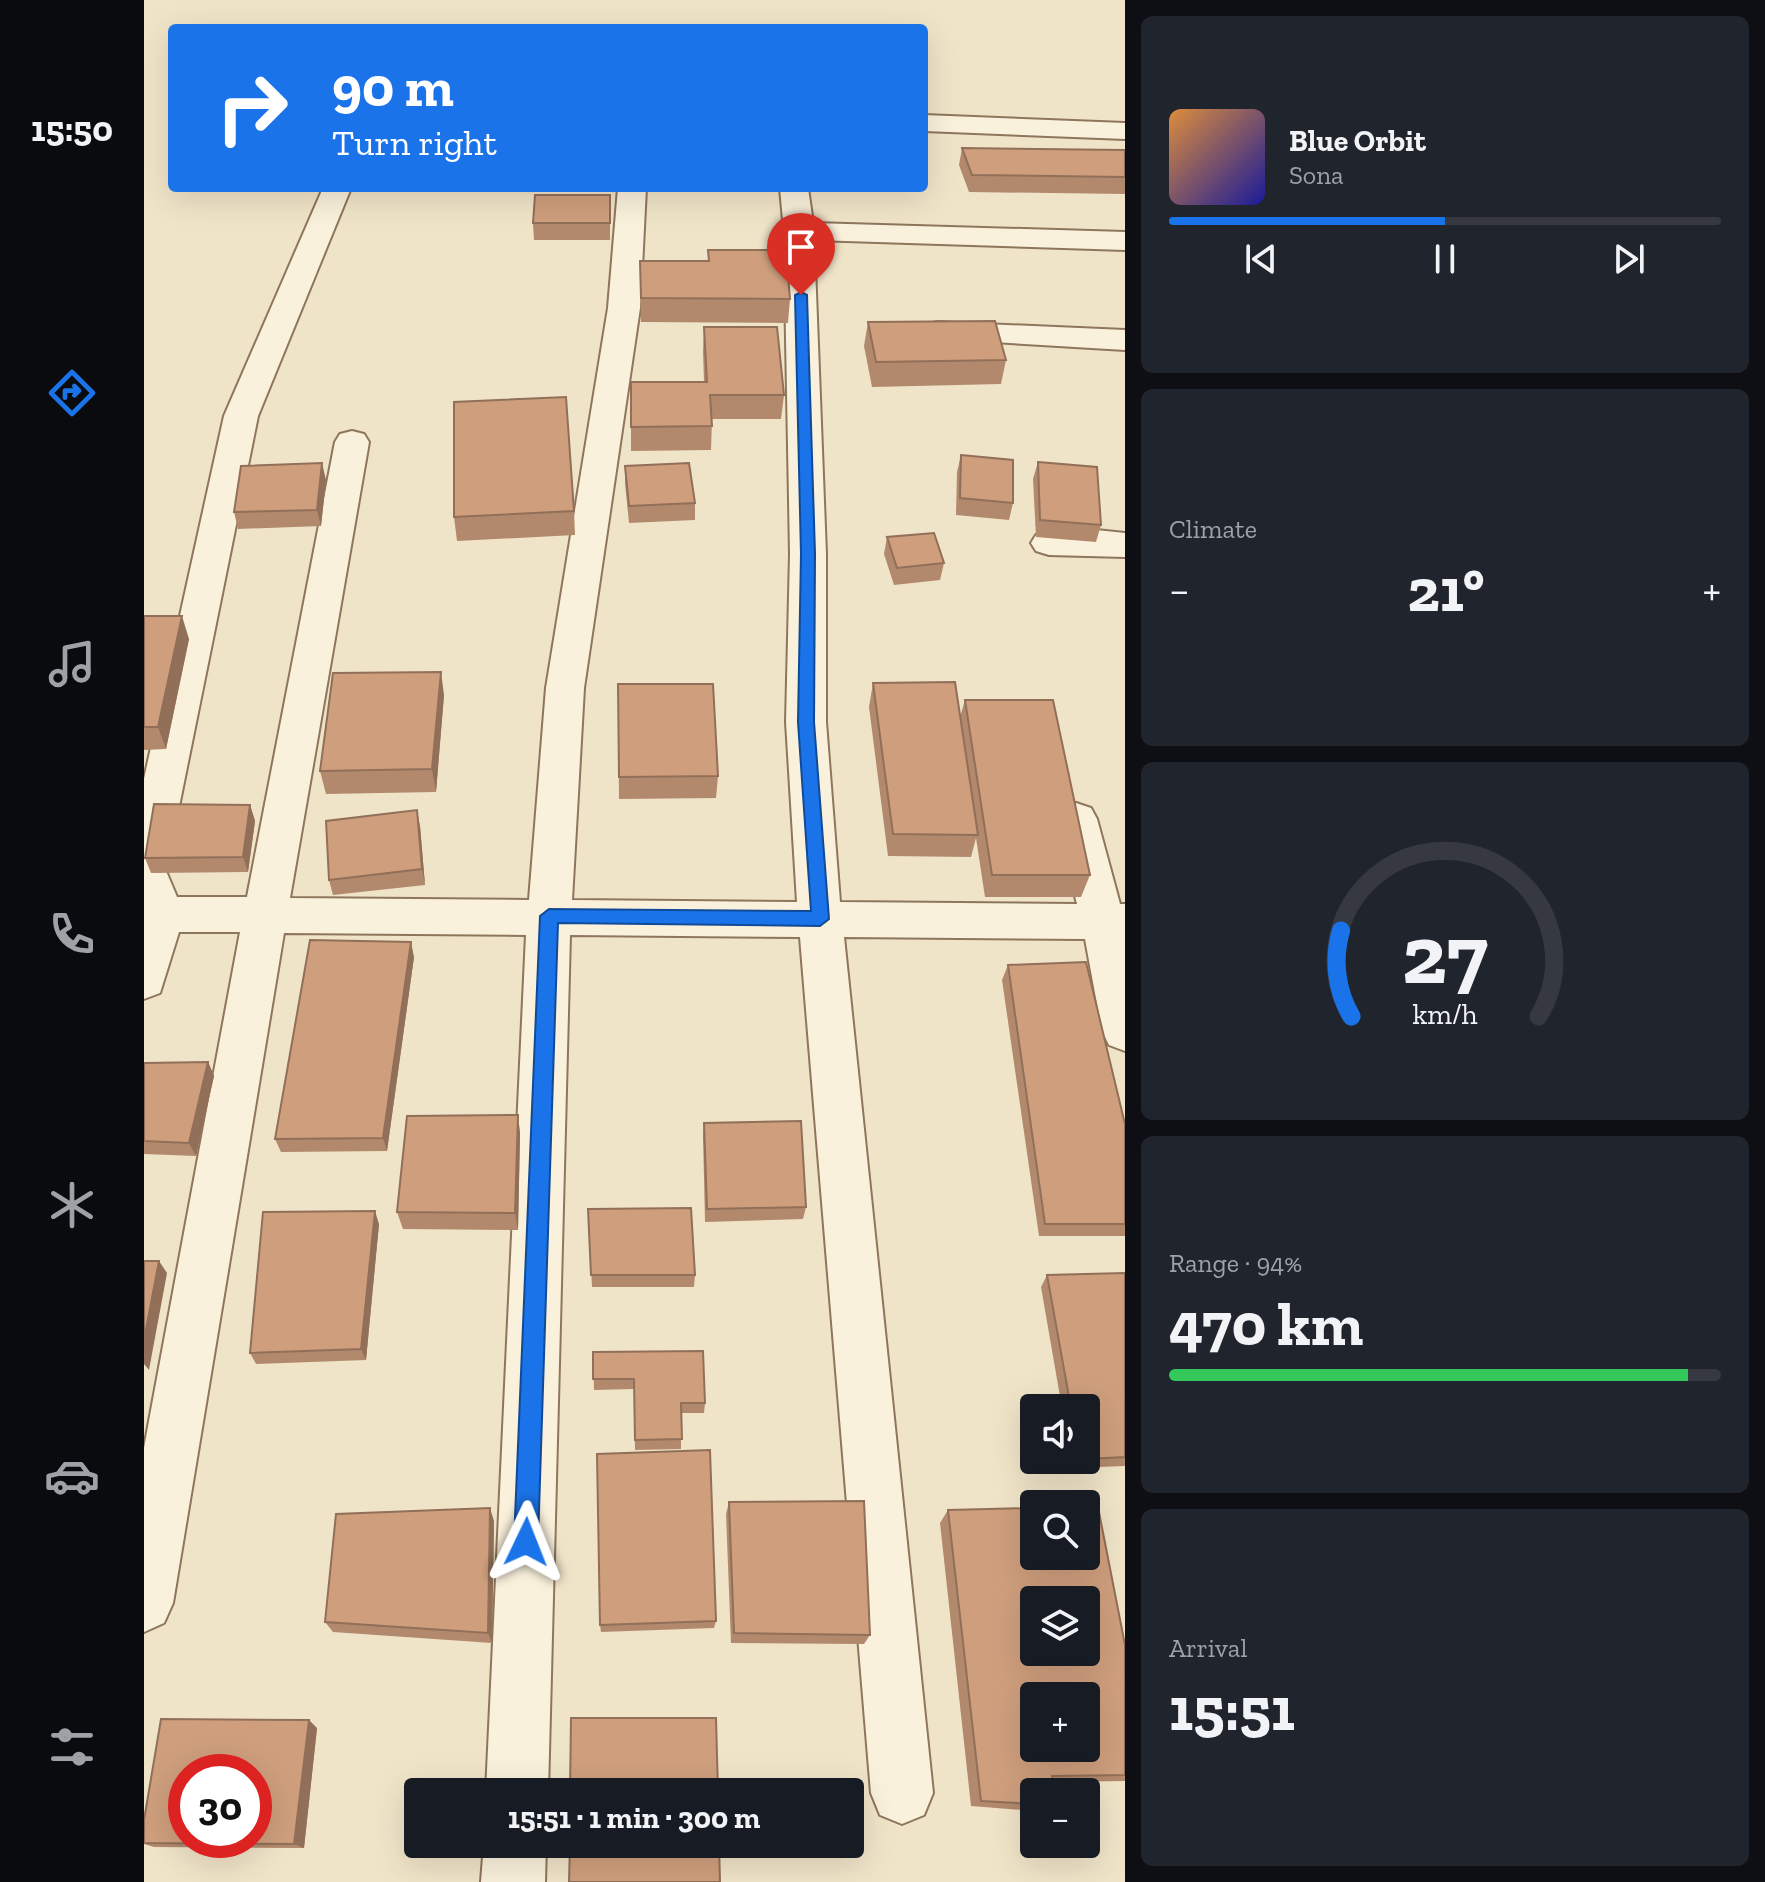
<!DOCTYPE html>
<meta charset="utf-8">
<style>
:root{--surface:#171b24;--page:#20242c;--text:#f1f3f6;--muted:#9ea1a6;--line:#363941;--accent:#1a73e8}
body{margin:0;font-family:"Zilla Slab",serif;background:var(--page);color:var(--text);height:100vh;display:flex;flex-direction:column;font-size:30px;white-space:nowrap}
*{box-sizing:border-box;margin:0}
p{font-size:26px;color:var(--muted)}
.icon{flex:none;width:44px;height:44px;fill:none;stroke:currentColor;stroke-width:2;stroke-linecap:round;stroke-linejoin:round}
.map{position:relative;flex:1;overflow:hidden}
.drawer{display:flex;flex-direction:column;gap:16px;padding:16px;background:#0d0f14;width:640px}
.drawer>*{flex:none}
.banner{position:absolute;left:24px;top:24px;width:760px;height:168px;border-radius:8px;box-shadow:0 8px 32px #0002;background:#1a73e8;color:#fff;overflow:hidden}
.buttons{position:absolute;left:876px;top:1394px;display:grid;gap:16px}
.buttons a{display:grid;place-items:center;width:80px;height:80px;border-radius:8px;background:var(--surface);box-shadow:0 8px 32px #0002;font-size:40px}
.speed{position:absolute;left:24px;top:1754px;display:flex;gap:16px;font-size:40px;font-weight:700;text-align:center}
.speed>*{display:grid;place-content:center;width:104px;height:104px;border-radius:50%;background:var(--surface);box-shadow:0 8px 32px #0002;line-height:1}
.speed .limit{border:12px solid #d22;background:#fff;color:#111}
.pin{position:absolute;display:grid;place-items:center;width:68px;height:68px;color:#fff;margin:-82px -34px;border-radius:50% 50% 50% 0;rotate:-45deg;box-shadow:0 0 8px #0007}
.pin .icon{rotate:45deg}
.me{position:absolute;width:88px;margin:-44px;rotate:2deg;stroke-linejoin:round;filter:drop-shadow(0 0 6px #0008)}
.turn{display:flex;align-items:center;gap:28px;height:168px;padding:0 32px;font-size:36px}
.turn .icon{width:104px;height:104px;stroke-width:2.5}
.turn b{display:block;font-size:56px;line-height:68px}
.big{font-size:60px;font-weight:800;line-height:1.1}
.drawer .tile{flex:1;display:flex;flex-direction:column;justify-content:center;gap:12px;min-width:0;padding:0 28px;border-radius:12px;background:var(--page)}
.drawer .dial{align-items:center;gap:0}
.dial svg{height:208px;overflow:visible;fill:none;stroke:var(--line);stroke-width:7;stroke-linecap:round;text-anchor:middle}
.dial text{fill:var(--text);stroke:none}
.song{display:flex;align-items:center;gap:24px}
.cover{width:96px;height:96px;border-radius:12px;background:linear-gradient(135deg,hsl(30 70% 55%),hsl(240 70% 35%))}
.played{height:8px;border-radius:4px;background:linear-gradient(90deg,var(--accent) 50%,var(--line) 50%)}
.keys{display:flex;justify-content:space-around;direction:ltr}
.heat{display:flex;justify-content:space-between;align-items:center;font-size:44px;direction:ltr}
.charge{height:12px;border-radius:6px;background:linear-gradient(90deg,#34c759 94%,var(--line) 0)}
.trip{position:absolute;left:260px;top:1778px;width:460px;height:80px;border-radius:8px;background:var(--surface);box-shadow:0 8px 32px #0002;font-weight:800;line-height:80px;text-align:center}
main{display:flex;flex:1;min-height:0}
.tab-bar{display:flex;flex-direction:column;width:144px;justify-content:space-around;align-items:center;background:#090b0e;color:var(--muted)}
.tab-bar .icon{width:56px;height:56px}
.tab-bar .on{color:var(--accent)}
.tab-bar b{font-size:36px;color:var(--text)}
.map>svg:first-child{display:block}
</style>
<main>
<nav class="tab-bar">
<b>15:50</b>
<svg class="icon on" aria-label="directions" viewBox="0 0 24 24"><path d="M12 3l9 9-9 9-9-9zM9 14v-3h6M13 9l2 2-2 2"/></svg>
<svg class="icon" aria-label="music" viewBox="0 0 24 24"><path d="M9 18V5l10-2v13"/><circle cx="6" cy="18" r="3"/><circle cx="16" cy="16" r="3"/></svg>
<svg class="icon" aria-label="phone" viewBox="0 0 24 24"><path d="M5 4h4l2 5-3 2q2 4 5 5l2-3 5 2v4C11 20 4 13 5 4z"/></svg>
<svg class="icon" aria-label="climate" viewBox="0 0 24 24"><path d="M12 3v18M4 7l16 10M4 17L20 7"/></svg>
<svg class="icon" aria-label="car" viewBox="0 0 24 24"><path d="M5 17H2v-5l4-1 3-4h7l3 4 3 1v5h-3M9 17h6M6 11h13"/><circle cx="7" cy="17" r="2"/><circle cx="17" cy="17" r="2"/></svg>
<svg class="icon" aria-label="filters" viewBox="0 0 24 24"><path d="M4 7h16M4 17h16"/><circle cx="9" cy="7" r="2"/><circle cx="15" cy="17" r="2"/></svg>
</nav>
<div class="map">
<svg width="981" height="1882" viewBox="0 0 981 1882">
<rect width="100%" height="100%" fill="#f0e4c8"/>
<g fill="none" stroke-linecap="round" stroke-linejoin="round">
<g stroke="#8d765c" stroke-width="4">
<path id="minor" d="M780 115 981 123V139L780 131Z
M179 188H207L114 416 22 871 33 897H103L191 442 196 434 208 431 220 434 225 442 146 898 385 900 402 688 464 308 474 188H502L496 308 440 688 428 900 653 902 642 722 646 554 640 231 636 188H664L669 223 981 232V250L670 240 682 554V722L696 902 933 904 911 819 917 808 932 803 947 808 953 819 976 904H981V1051L965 1045 958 1031 941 939 700 937 789 1793 780 1815 758 1824 736 1815 727 1793 656 937 426 935 404 1792H342L382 935 140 933 29 1603 20 1623 0 1632V1448L96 932H35L16 993 0 999V779L80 416Z
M794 322 981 330V350L783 338 778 331 783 324Z
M952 530 981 533V557L905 555 892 551 887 543 892 535 905 531Z
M340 1844H402L401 1882H337Z"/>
</g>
<use href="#minor" fill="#faf1dc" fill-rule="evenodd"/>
</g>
<path fill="#b2896c" d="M818 148 981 150V194L825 192 815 165Z
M466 195V240H390L389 223Z
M564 250 646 299 644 323 497 322 496 261H564Z
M724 322 862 360 857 384 728 387 720 346Z
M560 327 640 395 637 419H568L567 450 487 451V382H560L559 351Z
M817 455 869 503 865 520 812 515 813 472Z
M894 462 957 525 952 542 892 537 889 479Z
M481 466 551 503V520L485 523 481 483Z
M182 480 177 526 94 529 90 512Z
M430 511 431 535 313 541 310 517Z
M743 537 800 563 796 580 750 585 740 554Z
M0 616 45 639 22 749 0 750Z
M729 683 816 717 821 700 946 875 937 897H841L832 838 827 857 744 856 725 707Z
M474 684 574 776 572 798 475 799Z
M300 695 292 792 182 794 176 771Z
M106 805 111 821 104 872 7 873 1 858Z
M276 826 281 885 189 895 185 880Z
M270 957 243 1151 137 1152 131 1139Z
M864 965 981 1124V1236H895L858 980Z
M64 1062 70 1076 52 1156 0 1154V1063Z
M374 1115 376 1134 374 1230 259 1229 253 1212Z
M560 1123 662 1207 659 1219 561 1222 559 1136Z
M444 1209 551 1275 550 1287H448Z
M235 1224 222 1360 112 1364 106 1353Z
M981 1273V1466L929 1468 927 1460H942V1408H918L897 1287 903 1275Z
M449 1352 561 1403 560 1413H537V1449L491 1450 490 1389 450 1390Z
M585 1502 726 1635 720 1644 587 1643 582 1514Z
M804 1510 981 1645V1781L909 1782 890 1792V1811L827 1806 796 1523Z
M350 1521 348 1643 189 1632 181 1622Z
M572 1621 570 1628 457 1632 456 1625Z
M173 1728 160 1848 10 1847 0 1844V1820Z"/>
<path fill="#916f58" d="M178 463 182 480 177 526 173 510Z
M38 616 45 639 22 749 14 727Z
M297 672 300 695 292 792 288 769Z
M106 805 111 821 104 872 99 857Z
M273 810 276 826 281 885 278 869Z
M267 942 270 957 243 1151 239 1138Z
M64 1062 70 1076 52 1156 45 1143Z
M374 1115 376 1134 374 1230 371 1213Z
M231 1211 235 1224 222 1360 217 1349Z
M15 1261 23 1273 5 1370 0 1364V1340Z
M346 1508 350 1521 348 1643 344 1633Z
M165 1720 173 1728 160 1848 150 1844Z"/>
<path fill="#cf9f7d" stroke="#916f58" stroke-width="2" fill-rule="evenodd" d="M818 148 981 150V177L828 175Z
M391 195H466V223H389Z
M564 250H642L646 299 497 298 496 261H565Z
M851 321 862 360 732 362 724 322Z
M560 327H633L640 395H566L568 426 487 427V382H563Z
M422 397 430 511 310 517V402Z
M817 455 869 460V503L816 498Z
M894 462 953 467 957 525 896 520Z
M178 463 173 510 90 512 97 466Z
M545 463 551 503 485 506 481 466Z
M790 533 800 563 753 568 743 537Z
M0 616H38L14 727H0Z
M297 672 288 769 176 771 189 673Z
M811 682 834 835 749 834 729 683Z
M474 684H569L574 776 475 777Z
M821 700H909L946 875H848Z
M10 804 106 805 99 857 1 858Z
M273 810 278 869 185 880 182 821Z
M166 940 267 942 239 1138 131 1139Z
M942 962 981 1124V1224H901L864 965Z
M64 1062 45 1143 0 1141V1063Z
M374 1115 371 1213 253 1212 263 1116Z
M657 1121 662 1207 563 1209 560 1123Z
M547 1208 551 1275H447L444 1209Z
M231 1211 217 1349 106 1353 119 1212Z
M0 1261H15L0 1340Z
M981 1273V1457L942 1459V1408H927L903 1275Z
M559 1351 561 1403H537L538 1439 491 1440 490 1379H449V1352Z
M566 1450 572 1621 456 1625 453 1454Z
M720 1501 726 1635 590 1633 585 1502Z
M942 1507H954L981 1645V1775L908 1776 911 1792H890V1804L837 1801 804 1510 890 1508V1556H942ZM890 1600H942V1652H890ZM890 1696H942V1748H890Z
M346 1508 344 1633 181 1622 192 1514Z
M427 1718H572L574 1792H426Z
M17 1719 165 1720 150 1844 0 1843V1820ZM42 1772H110V1840H42Z
M426 1844H575L576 1882H425Z"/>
<path fill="#1a73e8" stroke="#114b97" stroke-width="2" d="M657 292 663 295 671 554 670 722 685 919 676 926 414 923 394 1542 390 1550 382 1553 374 1550 370 1542 396 916 405 909 667 911 654 722 657 554 651 295Z"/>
</svg>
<div class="buttons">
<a><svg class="icon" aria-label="sound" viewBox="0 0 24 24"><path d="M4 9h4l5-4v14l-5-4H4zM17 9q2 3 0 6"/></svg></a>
<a><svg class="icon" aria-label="search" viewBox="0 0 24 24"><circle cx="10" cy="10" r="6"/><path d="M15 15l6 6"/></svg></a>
<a><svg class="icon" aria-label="layers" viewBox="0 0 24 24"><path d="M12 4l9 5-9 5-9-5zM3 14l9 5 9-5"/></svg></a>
<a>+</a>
<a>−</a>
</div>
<div class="speed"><div class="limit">30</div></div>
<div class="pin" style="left:657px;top:295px;background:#d93025"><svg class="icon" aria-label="arrive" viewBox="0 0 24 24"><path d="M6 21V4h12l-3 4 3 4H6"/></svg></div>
<svg class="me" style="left:382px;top:1542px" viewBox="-20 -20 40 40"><path d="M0-17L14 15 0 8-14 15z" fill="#1a73e8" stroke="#fff" stroke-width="4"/></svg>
<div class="trip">15:51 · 1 min · 300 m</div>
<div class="banner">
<div class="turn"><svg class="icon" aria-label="right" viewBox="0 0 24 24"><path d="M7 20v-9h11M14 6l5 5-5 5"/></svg><div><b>90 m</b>Turn right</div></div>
</div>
</div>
<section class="drawer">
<div class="tile">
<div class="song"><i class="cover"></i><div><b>Blue Orbit</b><p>Sona</p></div></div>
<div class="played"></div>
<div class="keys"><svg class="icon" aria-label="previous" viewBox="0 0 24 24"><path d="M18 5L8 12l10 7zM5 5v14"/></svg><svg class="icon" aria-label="pause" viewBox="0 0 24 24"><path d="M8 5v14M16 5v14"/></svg><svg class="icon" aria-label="next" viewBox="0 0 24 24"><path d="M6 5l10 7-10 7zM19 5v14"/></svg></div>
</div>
<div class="tile"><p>Climate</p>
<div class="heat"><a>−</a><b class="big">21°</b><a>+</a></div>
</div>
<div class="tile dial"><svg viewBox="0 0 100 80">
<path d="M14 69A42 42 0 1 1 86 69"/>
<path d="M14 69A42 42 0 0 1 10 36" stroke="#1a73e8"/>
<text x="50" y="56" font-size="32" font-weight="700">27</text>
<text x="50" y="72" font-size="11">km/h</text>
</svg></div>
<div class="tile"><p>Range · 94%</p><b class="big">470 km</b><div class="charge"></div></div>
<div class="tile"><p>Arrival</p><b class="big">15:51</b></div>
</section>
</main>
